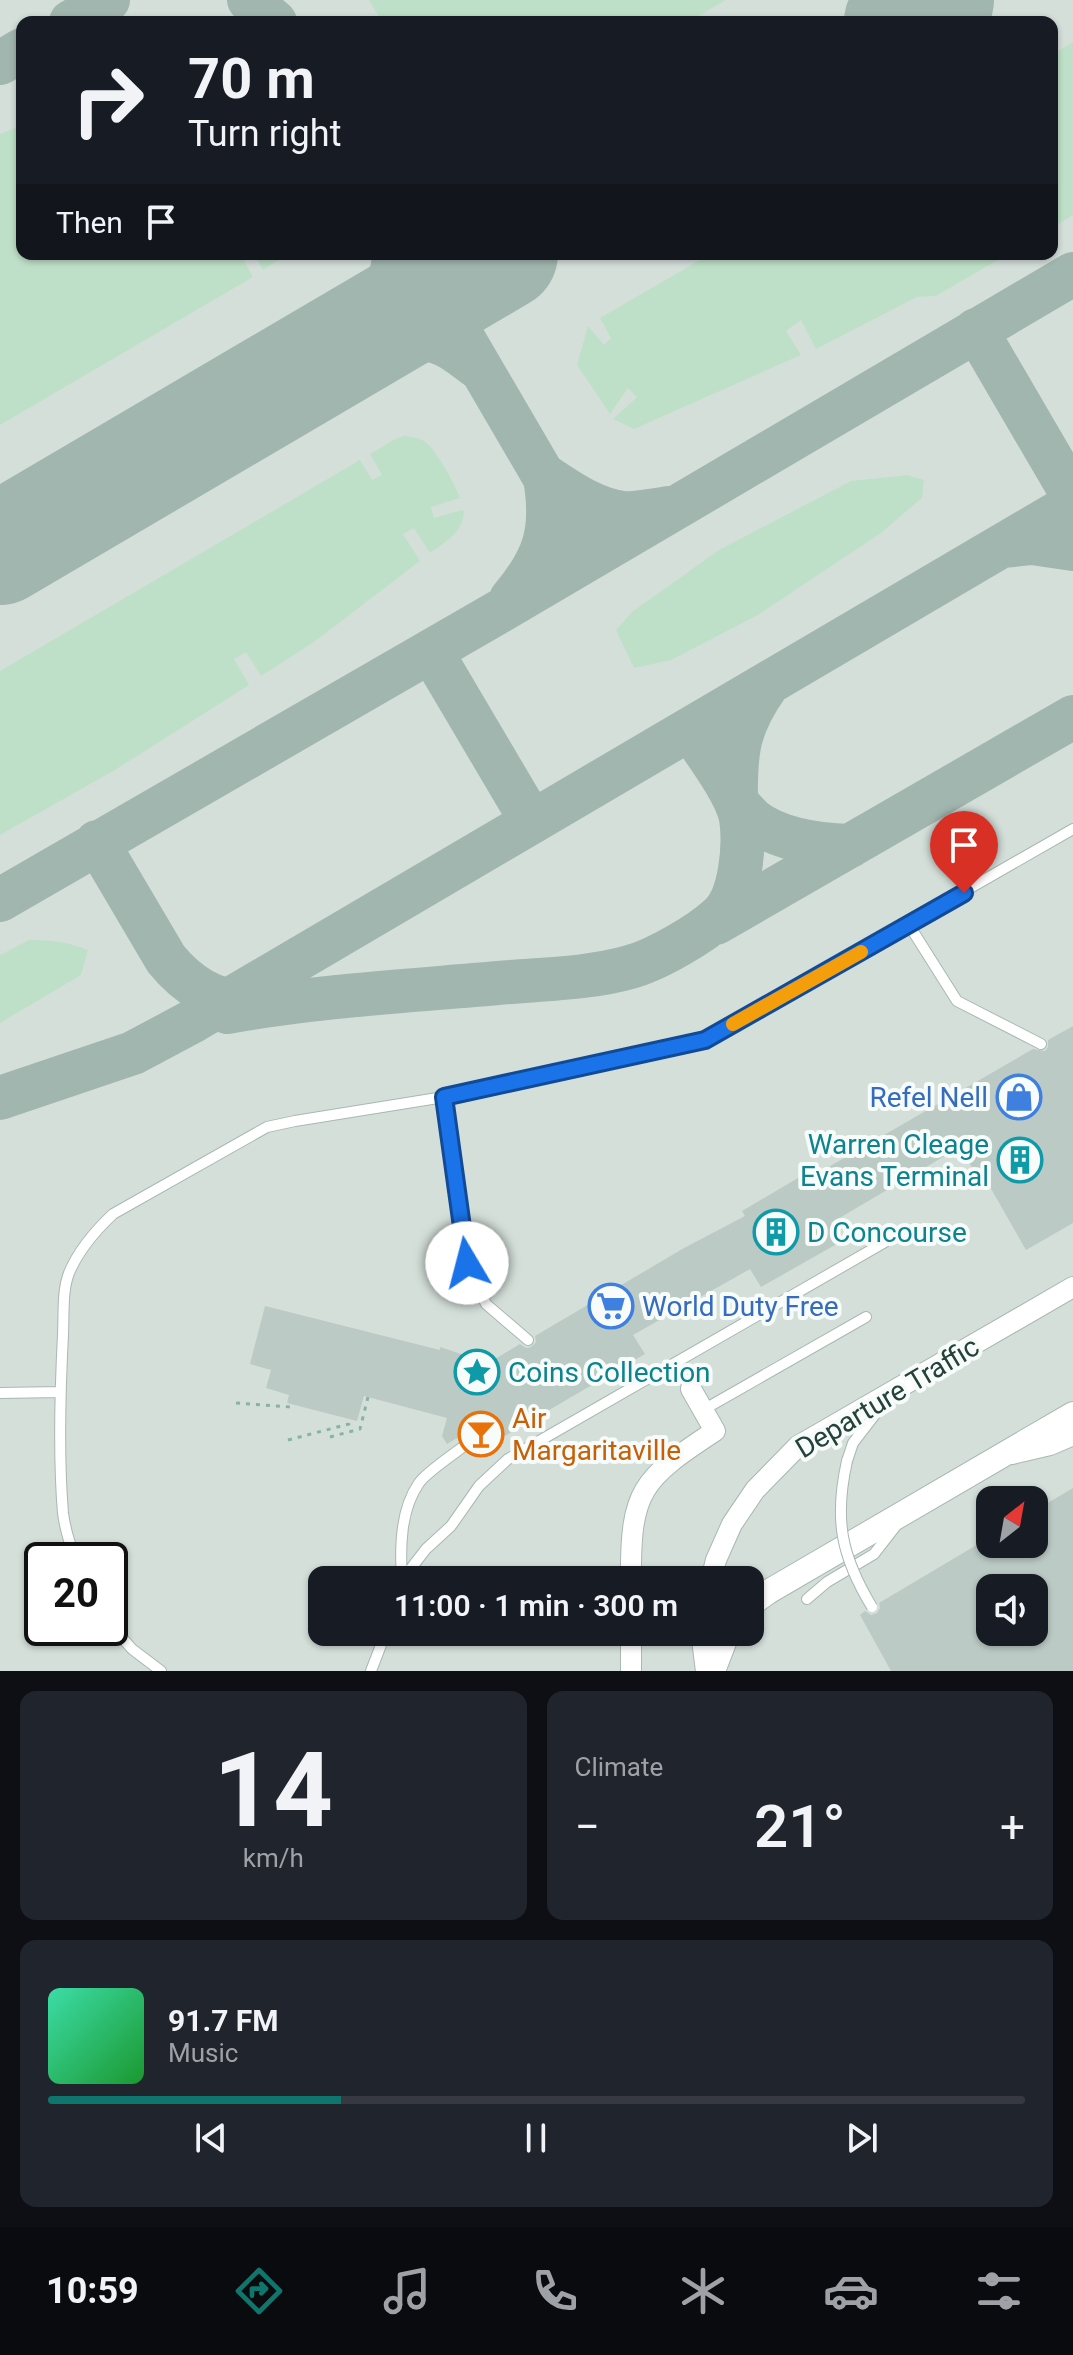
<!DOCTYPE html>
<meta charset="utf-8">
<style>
:root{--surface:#171b24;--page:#20242c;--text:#f1f3f6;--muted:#9ea1a6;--line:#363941;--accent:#0f766e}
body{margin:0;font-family:Roboto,sans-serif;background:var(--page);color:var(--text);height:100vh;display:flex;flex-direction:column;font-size:30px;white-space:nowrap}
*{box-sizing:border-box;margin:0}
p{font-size:26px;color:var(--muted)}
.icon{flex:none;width:44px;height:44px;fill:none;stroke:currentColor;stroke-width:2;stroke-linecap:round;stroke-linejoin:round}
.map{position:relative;height:1671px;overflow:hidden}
.side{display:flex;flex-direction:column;gap:20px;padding:20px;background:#0d0f14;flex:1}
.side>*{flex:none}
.guide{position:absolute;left:16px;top:16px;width:1042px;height:244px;border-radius:16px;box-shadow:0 2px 6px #0004;background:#171b24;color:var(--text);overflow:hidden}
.needle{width:52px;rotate:31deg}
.tools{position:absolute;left:976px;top:1486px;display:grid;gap:16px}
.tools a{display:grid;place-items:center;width:72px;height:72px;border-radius:16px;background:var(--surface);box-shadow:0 2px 6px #0004;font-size:40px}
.speed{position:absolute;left:24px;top:1542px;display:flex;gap:16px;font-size:40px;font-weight:700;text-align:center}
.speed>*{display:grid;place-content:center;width:104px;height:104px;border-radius:50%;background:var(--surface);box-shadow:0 2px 6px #0004;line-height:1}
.speed .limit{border:4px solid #111;border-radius:12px;background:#fff;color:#111}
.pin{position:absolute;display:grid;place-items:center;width:68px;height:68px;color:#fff;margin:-82px -34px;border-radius:50% 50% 50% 0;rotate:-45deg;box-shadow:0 0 8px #0007}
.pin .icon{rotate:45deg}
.me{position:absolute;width:88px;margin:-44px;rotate:352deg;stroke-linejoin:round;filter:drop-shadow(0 0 6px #0008)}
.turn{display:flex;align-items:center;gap:28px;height:168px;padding:0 40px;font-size:36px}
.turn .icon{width:104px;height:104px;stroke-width:2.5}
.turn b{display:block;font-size:56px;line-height:68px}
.then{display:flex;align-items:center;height:76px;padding:0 40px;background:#0003;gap:16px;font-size:30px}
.big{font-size:60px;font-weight:600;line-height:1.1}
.side .card{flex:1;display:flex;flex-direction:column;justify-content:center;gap:12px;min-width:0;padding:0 28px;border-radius:16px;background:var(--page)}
.side .dial{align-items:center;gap:0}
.dial b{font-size:104px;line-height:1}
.song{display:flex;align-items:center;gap:24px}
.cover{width:96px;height:96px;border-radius:12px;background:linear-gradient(135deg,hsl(160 70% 55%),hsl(130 70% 35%))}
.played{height:8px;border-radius:4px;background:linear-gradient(90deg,var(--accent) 30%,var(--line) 30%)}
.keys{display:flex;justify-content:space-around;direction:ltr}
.heat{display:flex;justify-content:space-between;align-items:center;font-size:44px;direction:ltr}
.side .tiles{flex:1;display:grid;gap:20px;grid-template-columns:1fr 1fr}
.card:last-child{grid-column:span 2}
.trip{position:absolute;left:308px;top:1566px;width:456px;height:80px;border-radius:16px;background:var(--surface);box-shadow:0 2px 6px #0004;font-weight:600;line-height:80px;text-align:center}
.tab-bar{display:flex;height:128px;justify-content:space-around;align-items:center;background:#090b0e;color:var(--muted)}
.tab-bar .icon{width:56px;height:56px}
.tab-bar .active{color:var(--accent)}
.tab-bar b{font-size:36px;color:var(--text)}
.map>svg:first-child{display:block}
</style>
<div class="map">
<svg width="1073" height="1671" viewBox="0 0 1073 1671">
<rect width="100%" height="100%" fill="#e6efeb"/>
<path fill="#d4dfda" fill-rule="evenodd" d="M0 0H1073V1671H0ZM22 22H1052V254H22ZM990 1500H1034V1544H990ZM42 1560H110V1628H42ZM322 1580H750V1632H322ZM990 1588H1034V1632H990Z"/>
<path fill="#bfe0c8" d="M369 0H726L688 22H382Z
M1073 42V215L1052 228V55Z
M22 125V254H245L242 257 253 277 0 425V134Z
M254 254H287L263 270Z
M710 254H1008L936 296 917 297 816 349 801 320 786 331 801 355 634 429 613 419 637 397 628 388 610 414 577 365 588 326 604 345 611 338 600 318Z
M404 436C411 437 418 437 424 441 436 449 455 484 460 498L431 507 434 518 462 510 464 511C463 533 445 542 430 553L414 528 403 534 420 561 314 642 261 676 246 652 234 659 249 685 115 770 0 835V671L360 460 372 480 382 475 370 454 395 439Z
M908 475 924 480 922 498 881 533 758 615 671 660 634 668 616 630 632 612 719 550 851 481Z
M29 940C51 940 68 942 88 950L81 975 0 1023V955Z"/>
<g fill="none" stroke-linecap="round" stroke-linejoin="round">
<path stroke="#a2b6b0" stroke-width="44" d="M249 0 275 22
M71 22 108 0
M0 63 22 50
M414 254 591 557
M976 330 1073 496
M347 345C377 339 407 333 437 342 452 346 467 360 480 369
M347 345C370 319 393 291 394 254
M547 477C571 493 594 509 623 513 638 514 655 510 669 508
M1004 546 1032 543 1073 549
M511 599C545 559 554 530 545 478
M431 651 532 822
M768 684C738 726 735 751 736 802 741 807 747 814 753 820 779 840 818 845 850 846
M97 842 166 959C188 986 213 1001 249 1004
M0 900 502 610 1073 274
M716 923 1073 717
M227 1012C316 996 407 991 498 983 541 979 588 979 630 967 656 960 701 934 720 916 741 897 745 846 741 818 736 792 705 752 690 729
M0 1098 133 1053 193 1021 1073 504"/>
<path stroke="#a2b6b0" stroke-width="112" d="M900 22 938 0
M0 549 502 254"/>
</g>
<path fill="#bbcac4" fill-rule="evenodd" d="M1073 1026V1223L1026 1250 982 1173 977 1176 960 1147 831 1223 842 1241 761 1287 750 1269 633 1335 645 1354 479 1451 476 1447 480 1438 474 1432H467L447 1444 442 1436 447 1418 364 1396 357 1421 287 1403 289 1395 266 1388 271 1370 250 1364 265 1306 440 1350V1347L488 1363 520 1344 526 1348 531 1347 536 1342 535 1336 684 1248 745 1216 742 1211 803 1175 806 1180 1033 1049 1045 1051 1048 1047V1040Z
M1073 1488V1671H891L860 1615 865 1611 871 1615 877 1613 880 1608 879 1603 990 1537V1544H1034V1511ZM990 1588H1034V1632H990Z"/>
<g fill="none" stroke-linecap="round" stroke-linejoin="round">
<g stroke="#a8b8b2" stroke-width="12">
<path id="service" d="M909 925 957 1001 1041 1044
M444 1097 467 1263 486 1304 528 1340
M674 1364 691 1389
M0 1393 60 1392
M703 1410 866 1317
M847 1461 853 1443 883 1404
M76 1560C70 1545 65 1529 63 1513 58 1454 60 1393 63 1334 64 1314 62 1291 69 1273 79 1249 95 1231 113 1214L267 1127 295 1121 444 1097 705 1040 1073 829
M402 1580 426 1549 451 1526 479 1486 508 1459 885 1242
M402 1580C400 1549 400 1510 419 1483 426 1472 460 1450 472 1440
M807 1599 827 1582 874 1554 895 1527
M110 1624 132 1649 161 1671
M371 1671 386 1632"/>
</g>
<g stroke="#a8b8b2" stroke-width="22">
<path id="minor" d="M1012 1454 1050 1445 1073 1435
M631 1580C630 1490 642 1479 715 1431L691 1389
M711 1580 716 1560 732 1524 755 1490 798 1446 1073 1287
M631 1632V1671
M701 1632 706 1671"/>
</g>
<g stroke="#a8b8b2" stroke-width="26">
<path id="tertiary" d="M750 1605 768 1592 1073 1414
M713 1671 728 1632"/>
</g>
<path stroke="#86b3a5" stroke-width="3" stroke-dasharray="4 6" stroke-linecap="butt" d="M236 1403 291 1407 292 1404
M330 1437 360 1429 368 1397
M288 1440 349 1424 350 1420"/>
<use href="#service" stroke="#fff" stroke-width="10"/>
<use href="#minor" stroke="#fff" stroke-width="20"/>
<use href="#tertiary" stroke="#fff" stroke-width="24"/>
<g stroke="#a8b8b2" stroke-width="12" stroke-linecap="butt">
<path id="service-bridge" d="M847 1461C834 1519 841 1556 872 1607"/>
</g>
<use href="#service-bridge" stroke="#fff" stroke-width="10"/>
</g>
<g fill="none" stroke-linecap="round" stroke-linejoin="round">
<g stroke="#114b97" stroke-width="20">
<path id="route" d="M467 1263 444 1097 705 1040 964 893"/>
</g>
<use href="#route" stroke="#1a73e8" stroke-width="14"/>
<path stroke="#f59e0b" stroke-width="14" d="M733 1024 861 952"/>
</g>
<defs>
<g id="shop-ring" transform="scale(2.3)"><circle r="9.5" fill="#f7fbf9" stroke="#3f7fe0" stroke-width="1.5"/><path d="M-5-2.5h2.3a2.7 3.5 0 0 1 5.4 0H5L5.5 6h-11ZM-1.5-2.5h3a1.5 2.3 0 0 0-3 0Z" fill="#3f7fe0"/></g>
<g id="building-ring" transform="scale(2.3)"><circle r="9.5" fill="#f7fbf9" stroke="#0f9aa8" stroke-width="1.5"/><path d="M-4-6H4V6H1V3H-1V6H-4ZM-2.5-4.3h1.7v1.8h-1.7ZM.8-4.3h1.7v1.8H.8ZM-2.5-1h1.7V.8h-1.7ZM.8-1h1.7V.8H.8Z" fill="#0f9aa8"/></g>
<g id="supermarket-ring" transform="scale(2.3)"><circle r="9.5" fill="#f7fbf9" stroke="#3f7fe0" stroke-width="1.5"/><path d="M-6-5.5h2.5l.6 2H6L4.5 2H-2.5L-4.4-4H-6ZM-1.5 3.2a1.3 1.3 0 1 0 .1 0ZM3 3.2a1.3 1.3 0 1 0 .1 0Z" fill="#3f7fe0"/></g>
<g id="sight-ring" transform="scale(2.3)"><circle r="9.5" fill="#f7fbf9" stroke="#0f9aa8" stroke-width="1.5"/><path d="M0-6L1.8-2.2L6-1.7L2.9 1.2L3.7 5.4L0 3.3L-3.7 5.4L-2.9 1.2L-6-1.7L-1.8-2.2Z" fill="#0f9aa8"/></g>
<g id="bar-ring" transform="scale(2.3)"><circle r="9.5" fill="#f7fbf9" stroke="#e8710a" stroke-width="1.5"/><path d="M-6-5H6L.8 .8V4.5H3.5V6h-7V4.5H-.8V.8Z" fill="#e8710a"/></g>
</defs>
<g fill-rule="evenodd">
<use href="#shop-ring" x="1019" y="1097"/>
<use href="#building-ring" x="1020" y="1160"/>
<use href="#building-ring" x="776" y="1232"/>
<use href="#supermarket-ring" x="611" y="1306"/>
<use href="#sight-ring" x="477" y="1372"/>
<use href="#bar-ring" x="481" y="1434"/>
</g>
<g text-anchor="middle" stroke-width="8" stroke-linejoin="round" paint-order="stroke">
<g font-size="28" fill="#366cbe" stroke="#f7fbf9" text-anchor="end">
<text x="988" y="1107">Refel Nell</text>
<text x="642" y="1316" text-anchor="start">World Duty Free</text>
</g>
<g font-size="28" fill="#0d838f" stroke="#f7fbf9" text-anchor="start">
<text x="989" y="1154" text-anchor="end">Warren Cleage<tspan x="989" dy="32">Evans Terminal</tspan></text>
<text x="807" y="1242">D Concourse</text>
<text x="508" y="1382">Coins Collection</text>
</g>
<g font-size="28" fill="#24423a" stroke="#f7fbf9">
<text transform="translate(887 1397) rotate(-31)" y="10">Departure Traffic</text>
</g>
<g font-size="28" fill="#c56008" stroke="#f7fbf9" text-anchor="start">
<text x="512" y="1428">Air<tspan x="512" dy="32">Margaritaville</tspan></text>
</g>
</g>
</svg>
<div class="tools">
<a><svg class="needle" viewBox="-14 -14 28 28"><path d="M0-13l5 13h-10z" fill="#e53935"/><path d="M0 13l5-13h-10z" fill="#9ea1a6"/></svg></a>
<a><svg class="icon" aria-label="sound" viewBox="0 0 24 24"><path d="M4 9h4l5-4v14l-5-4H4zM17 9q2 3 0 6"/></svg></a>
</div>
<div class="speed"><div class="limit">20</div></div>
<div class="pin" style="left:964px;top:893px;background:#d93025"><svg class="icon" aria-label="arrive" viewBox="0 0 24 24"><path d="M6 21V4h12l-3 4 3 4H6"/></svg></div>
<svg class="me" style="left:467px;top:1263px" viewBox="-20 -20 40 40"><circle r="19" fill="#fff"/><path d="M0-13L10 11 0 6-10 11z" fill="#1a73e8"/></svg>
<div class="trip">11:00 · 1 min · 300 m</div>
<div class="guide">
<div class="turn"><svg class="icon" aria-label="right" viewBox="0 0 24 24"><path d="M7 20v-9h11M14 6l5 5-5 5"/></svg><div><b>70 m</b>Turn right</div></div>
<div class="then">Then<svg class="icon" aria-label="arrive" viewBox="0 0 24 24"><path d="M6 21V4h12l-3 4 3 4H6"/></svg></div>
</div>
</div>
<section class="side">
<div class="tiles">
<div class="card dial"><b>14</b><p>km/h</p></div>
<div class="card"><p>Climate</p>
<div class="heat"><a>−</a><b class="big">21°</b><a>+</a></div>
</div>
<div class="card">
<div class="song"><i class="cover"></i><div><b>91.7 FM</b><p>Music</p></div></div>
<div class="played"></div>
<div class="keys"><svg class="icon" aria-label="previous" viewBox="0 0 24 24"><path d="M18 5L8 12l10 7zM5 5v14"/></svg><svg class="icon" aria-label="pause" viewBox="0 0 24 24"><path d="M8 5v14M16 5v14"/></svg><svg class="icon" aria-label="next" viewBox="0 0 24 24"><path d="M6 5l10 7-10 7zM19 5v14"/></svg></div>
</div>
</div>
</section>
<nav class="tab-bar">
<b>10:59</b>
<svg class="icon active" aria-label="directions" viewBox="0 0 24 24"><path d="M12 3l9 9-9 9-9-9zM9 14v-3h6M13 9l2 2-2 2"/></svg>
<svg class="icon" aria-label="music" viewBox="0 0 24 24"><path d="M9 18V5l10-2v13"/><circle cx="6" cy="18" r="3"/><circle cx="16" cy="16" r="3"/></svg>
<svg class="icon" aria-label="phone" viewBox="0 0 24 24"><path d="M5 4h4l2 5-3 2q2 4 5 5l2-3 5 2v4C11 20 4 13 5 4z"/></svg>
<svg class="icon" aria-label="climate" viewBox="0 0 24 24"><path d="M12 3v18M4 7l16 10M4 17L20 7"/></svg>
<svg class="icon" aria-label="car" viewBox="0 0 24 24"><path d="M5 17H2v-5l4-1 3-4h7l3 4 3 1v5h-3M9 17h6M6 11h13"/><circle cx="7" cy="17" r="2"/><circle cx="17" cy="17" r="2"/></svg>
<svg class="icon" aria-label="filters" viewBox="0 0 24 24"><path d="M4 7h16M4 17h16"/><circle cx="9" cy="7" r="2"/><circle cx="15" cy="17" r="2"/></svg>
</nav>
